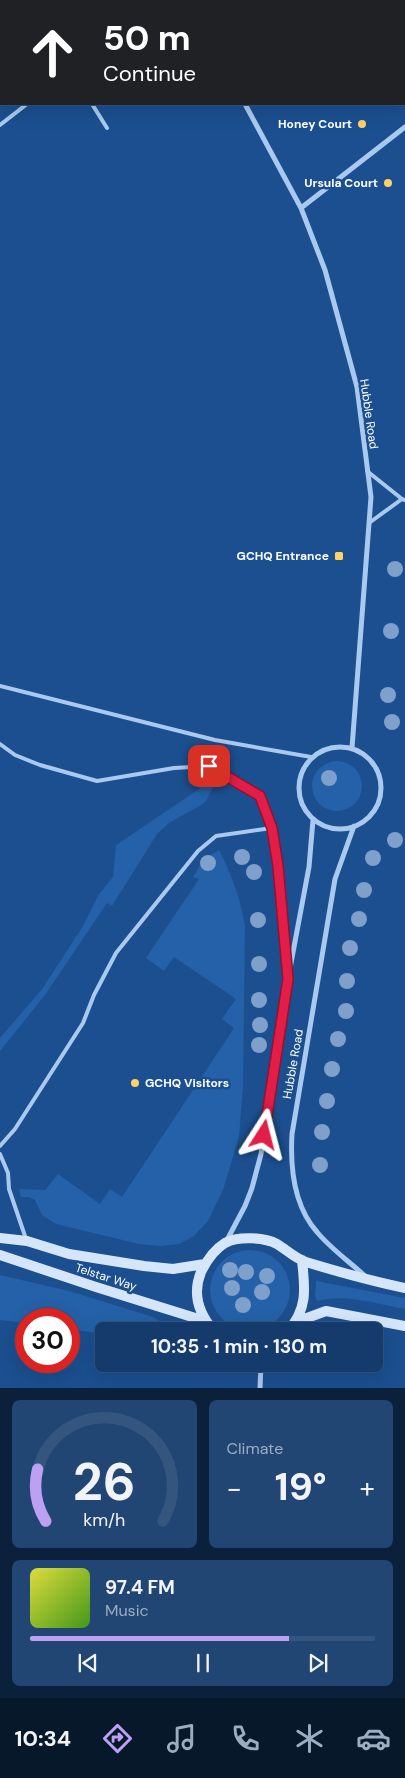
<!DOCTYPE html>
<meta charset="utf-8">
<style>
:root{--surface:#143b6b;--page:#214673;--text:#f1f3f6;--muted:#9dadc1;--line:#33557e;--accent:#bca0f2}
body{margin:0;font-family:"DM Sans",sans-serif;background:var(--page);color:var(--text);height:100vh;display:flex;flex-direction:column;font-size:19px;white-space:nowrap}
*{box-sizing:border-box;margin:0}
p{font-size:16px;color:var(--muted)}
.icon{flex:none;width:28px;height:28px;fill:none;stroke:currentColor;stroke-width:2;stroke-linecap:round;stroke-linejoin:round}
.map{position:relative;height:1388px;overflow:hidden}
.drawer{display:flex;flex-direction:column;gap:12px;padding:12px;background:#0b203b;flex:1}
.drawer>*{flex:none}
.banner{position:absolute;left:0px;top:0px;width:405px;height:105px;box-shadow:0 5px 20px #0002,0 0 0 1px var(--line);background:#202124;color:#fff;overflow:hidden}
.speed{position:absolute;left:15px;top:1308px;display:flex;gap:10px;font-size:25px;font-weight:700;text-align:center}
.speed>*{display:grid;place-content:center;width:65px;height:65px;border-radius:50%;background:var(--surface);box-shadow:0 5px 20px #0002,0 0 0 1px var(--line);line-height:1}
.speed .limit{border:8px solid #d22;background:#fff;color:#111}
.pin{position:absolute;display:grid;place-items:center;width:42px;height:42px;color:#fff;margin:-21px;border-radius:10px;box-shadow:0 2px 8px #0006}
.me{position:absolute;width:55px;margin:-28px;rotate:9deg;stroke-linejoin:round;filter:drop-shadow(0 0 4px #0008)}
.turn{display:flex;align-items:center;gap:18px;height:105px;padding:0 20px;font-size:22px}
.turn .icon{width:65px;height:65px;stroke-width:2.5}
.turn b{display:block;font-size:35px;line-height:42px}
.big{font-size:38px;font-weight:700;line-height:1.1}
.drawer .tile{flex:1;display:flex;flex-direction:column;justify-content:center;gap:8px;min-width:0;padding:0 18px;border-radius:8px;background:var(--page)}
.drawer .dial{align-items:center;gap:0}
.dial svg{height:130px;overflow:visible;fill:none;stroke:var(--line);stroke-width:7;stroke-linecap:round;text-anchor:middle}
.dial text{fill:var(--text);stroke:none}
.song{display:flex;align-items:center;gap:15px}
.cover{width:60px;height:60px;border-radius:8px;background:linear-gradient(135deg,hsl(60 70% 55%),hsl(100 70% 35%))}
.played{height:5px;border-radius:2px;background:linear-gradient(90deg,var(--accent) 75%,var(--line) 75%)}
.keys{display:flex;justify-content:space-around;direction:ltr}
.heat{display:flex;justify-content:space-between;align-items:center;font-size:28px;direction:ltr}
.drawer .tiles{flex:1;display:grid;gap:12px;grid-template-columns:1fr 1fr}
.tile:last-child{grid-column:span 2}
.trip{position:absolute;left:95px;top:1322px;width:288px;height:50px;border-radius:8px;background:var(--surface);box-shadow:0 5px 20px #0002,0 0 0 1px var(--line);font-weight:700;line-height:50px;text-align:center}
.tabs{display:flex;height:80px;justify-content:space-around;align-items:center;background:#08182b;color:var(--muted)}
.tabs .icon{width:35px;height:35px}
.tabs .current{color:var(--accent)}
.tabs b{font-size:22px;color:var(--text)}
.map>svg:first-child{display:block}
</style>
<div class="map">
<svg width="405" height="1388" viewBox="0 0 405 1388">
<rect width="100%" height="100%" fill="#1b4f8f"/>
<path fill="#2461a8" d="M312 786a25 25 0 1 1 50 0a25 25 0 1 1-50 0Z
M204 777 216 780 207 800 201 805 169 823 157 834 112 906 107 903 45 995 0 1051V1038L42 989 83 926 99 894 113 877 116 845 199 789Z
M219 850C232 876 240 897 245 926L243 1086 239 1137 223 1190 208 1221 194 1236 179 1244 160 1246 139 1244 56 1224 42 1215 35 1200 29 1197H21L19 1189 45 1190 58 1174 100 1204 110 1189 122 1197 234 1028 222 1019 236 999 174 957 164 971 146 958 199 879 193 877 204 859Z
M210 1290a40 40 0 1 1 80 0a40 40 0 1 1-80 0Z
M0 1275 69 1291 153 1317 177 1331H104V1334L69 1329V1319H26V1323L0 1320Z
M316 1281 405 1298V1309C377 1304 345 1293 317 1301L315 1296Z"/>
<g fill="none" stroke-linecap="round" stroke-linejoin="round">
<path stroke="#a9c9ee" stroke-width="4" d="M92 104 107 128
M0 125 27 104
M367 471 402 499 405 500
M369 523 402 499
M0 686 215 740 311 757
M0 744 15 755 40 765 97 781 174 768 209 766 260 796 272 828 278 866 288 972
M0 1146 15 1129 83 1023 94 995 116 953 198 851 216 836 272 828
M0 1154 8 1173 9 1189 26 1239"/>
<path stroke="#a9c9ee" stroke-width="5" d="M135 0V1
M200 1 201 0
M245 104 301 208 325 270 357 387 371 497 352 748
M301 208 405 127
M299 788a41 41 0 1 1 82 0a41 41 0 1 1-82 0Z
M354 826 335 879 292 1134C290 1168 294 1206 317 1232 331 1249 350 1262 366 1277
M227 1240 245 1206 252 1188 261 1154 288 979 309 867 313 820
M260 1388 261 1364"/>
<path stroke="#d6e6fa" stroke-width="10" d="M0 1238 27 1241 69 1254 144 1266 173 1269 205 1264
M0 1255 96 1287 205 1321
M296 1322 326 1311 405 1326
M214 1331C199 1314 192 1294 201 1272 206 1262 215 1249 225 1243 238 1236 264 1237 277 1244 287 1250 294 1258 306 1262 339 1272 371 1281 405 1288
M288 1331C308 1308 305 1289 302 1260"/>
</g>
<g fill="#7ea0ca">
<circle cx="395" cy="569" r="8"/>
<circle cx="391" cy="631" r="8"/>
<circle cx="388" cy="695" r="8"/>
<circle cx="392" cy="722" r="8"/>
<circle cx="329" cy="778" r="8"/>
<circle cx="395" cy="840" r="8"/>
<circle cx="242" cy="857" r="8"/>
<circle cx="373" cy="858" r="8"/>
<circle cx="208" cy="863" r="8"/>
<circle cx="254" cy="872" r="8"/>
<circle cx="364" cy="890" r="8"/>
<circle cx="359" cy="919" r="8"/>
<circle cx="258" cy="920" r="8"/>
<circle cx="350" cy="948" r="8"/>
<circle cx="259" cy="964" r="8"/>
<circle cx="347" cy="981" r="8"/>
<circle cx="259" cy="1000" r="8"/>
<circle cx="346" cy="1011" r="8"/>
<circle cx="260" cy="1025" r="8"/>
<circle cx="338" cy="1039" r="8"/>
<circle cx="259" cy="1045" r="8"/>
<circle cx="332" cy="1069" r="8"/>
<circle cx="327" cy="1101" r="8"/>
<circle cx="322" cy="1132" r="8"/>
<circle cx="320" cy="1165" r="8"/>
<circle cx="230" cy="1270" r="8"/>
<circle cx="246" cy="1272" r="8"/>
<circle cx="267" cy="1276" r="8"/>
<circle cx="232" cy="1288" r="8"/>
<circle cx="262" cy="1292" r="8"/>
<circle cx="243" cy="1305" r="8"/>
</g>
<g fill="none" stroke-linecap="round" stroke-linejoin="round">
<g stroke="#92132f" stroke-width="12">
<path id="route" d="M209 766 260 796 272 828 278 866 288 979 264 1135"/>
</g>
<use href="#route" stroke="#e11d48" stroke-width="9"/>
</g>
<g fill="#ffd166" stroke="#1b4f8f" stroke-width="2">
<circle cx="362" cy="124" r="5"/>
<circle cx="388" cy="183" r="5"/>
<rect x="334" y="551" width="10" height="10" rx="2.5"/>
<circle cx="135" cy="1083" r="5"/>
</g>
<g text-anchor="middle" stroke-width="5" stroke-linejoin="round" paint-order="stroke">
<g font-size="12" font-weight="bold" fill="#fff" stroke="#1b4f8f" text-anchor="end">
<text x="352" y="128">Honey Court</text>
<text x="378" y="187">Ursula Court</text>
<text x="329" y="560">GCHQ Entrance</text>
<text x="145" y="1087" text-anchor="start">GCHQ Visitors</text>
</g>
<g font-size="12" fill="#fff" stroke="#1b4f8f">
<text transform="translate(369 414) rotate(82)" y="4">Hubble Road</text>
<text transform="translate(293 1064) rotate(-80)" y="4">Hubble Road</text>
<text transform="translate(106 1277) rotate(18)" y="4">Telstar Way</text>
</g>
</g>
</svg>
<div class="speed"><div class="limit">30</div></div>
<div class="pin" style="left:209px;top:766px;background:#d93025"><svg class="icon" aria-label="arrive" viewBox="0 0 24 24"><path d="M6 21V4h12l-3 4 3 4H6"/></svg></div>
<svg class="me" style="left:264px;top:1135px" viewBox="-20 -20 40 40"><path d="M0-17L14 15 0 8-14 15z" fill="#e11d48" stroke="#fff" stroke-width="4"/></svg>
<div class="trip">10:35 · 1 min · 130 m</div>
<div class="banner">
<div class="turn"><svg class="icon" aria-label="ahead" viewBox="0 0 24 24"><path d="M12 20V5M6 11l6-6 6 6"/></svg><div><b>50 m</b>Continue</div></div>
</div>
</div>
<section class="drawer">
<div class="tiles">
<div class="tile dial"><svg viewBox="0 0 100 80">
<path d="M14 69A42 42 0 1 1 86 69"/>
<path d="M14 69A42 42 0 0 1 9 37" stroke="#bca0f2"/>
<text x="50" y="56" font-size="32" font-weight="700">26</text>
<text x="50" y="72" font-size="11">km/h</text>
</svg></div>
<div class="tile"><p>Climate</p>
<div class="heat"><a>−</a><b class="big">19°</b><a>+</a></div>
</div>
<div class="tile">
<div class="song"><i class="cover"></i><div><b>97.4 FM</b><p>Music</p></div></div>
<div class="played"></div>
<div class="keys"><svg class="icon" aria-label="previous" viewBox="0 0 24 24"><path d="M18 5L8 12l10 7zM5 5v14"/></svg><svg class="icon" aria-label="pause" viewBox="0 0 24 24"><path d="M8 5v14M16 5v14"/></svg><svg class="icon" aria-label="next" viewBox="0 0 24 24"><path d="M6 5l10 7-10 7zM19 5v14"/></svg></div>
</div>
</div>
</section>
<nav class="tabs">
<b>10:34</b>
<svg class="icon current" aria-label="directions" viewBox="0 0 24 24"><path d="M12 3l9 9-9 9-9-9zM9 14v-3h6M13 9l2 2-2 2"/></svg>
<svg class="icon" aria-label="music" viewBox="0 0 24 24"><path d="M9 18V5l10-2v13"/><circle cx="6" cy="18" r="3"/><circle cx="16" cy="16" r="3"/></svg>
<svg class="icon" aria-label="phone" viewBox="0 0 24 24"><path d="M5 4h4l2 5-3 2q2 4 5 5l2-3 5 2v4C11 20 4 13 5 4z"/></svg>
<svg class="icon" aria-label="climate" viewBox="0 0 24 24"><path d="M12 3v18M4 7l16 10M4 17L20 7"/></svg>
<svg class="icon" aria-label="car" viewBox="0 0 24 24"><path d="M5 17H2v-5l4-1 3-4h7l3 4 3 1v5h-3M9 17h6M6 11h13"/><circle cx="7" cy="17" r="2"/><circle cx="17" cy="17" r="2"/></svg>
</nav>
